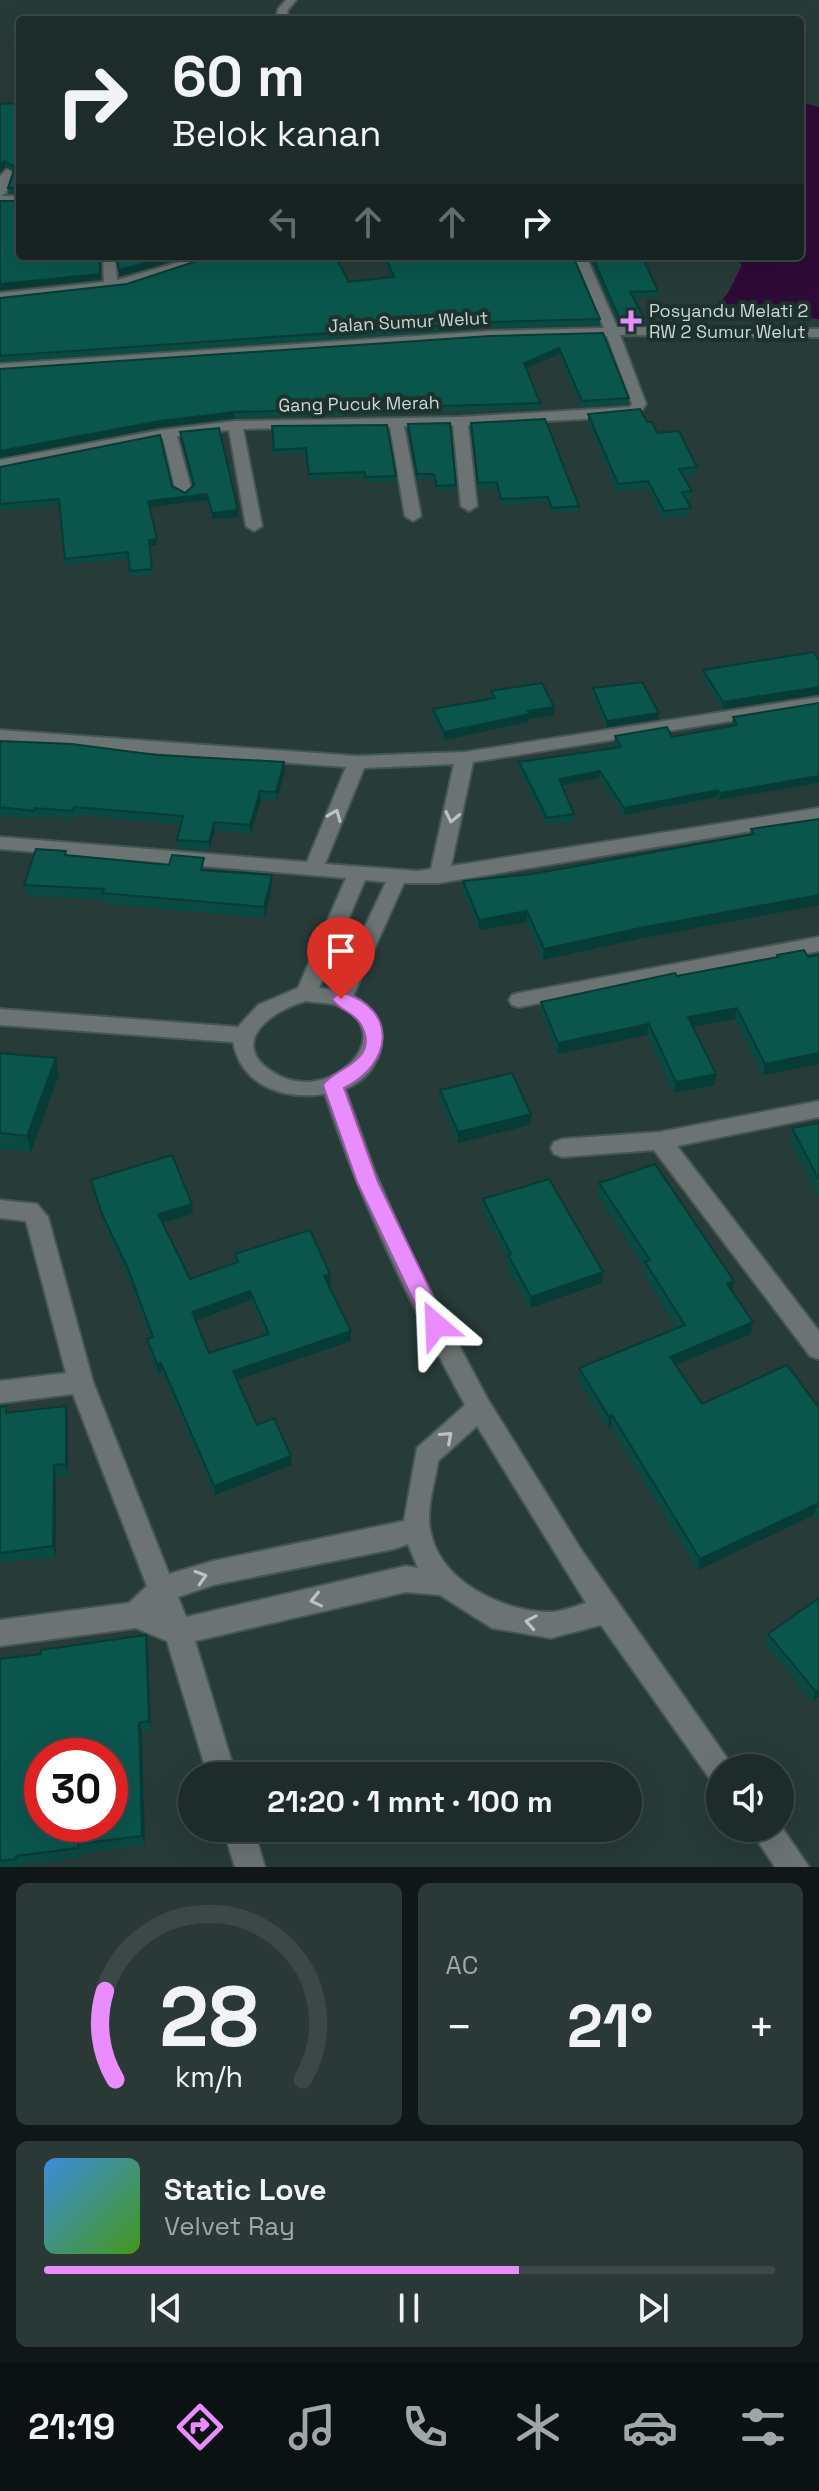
<!DOCTYPE html>
<html lang="id">
<meta charset="utf-8">
<style>
:root{--surface:#1d2c2a;--page:#2a3836;--text:#f1f3f6;--muted:#a0a7a8;--line:#3b4847;--accent:#e98dfe}
body{margin:0;font-family:"Space Grotesk",sans-serif;background:var(--page);color:var(--text);height:100vh;display:flex;flex-direction:column;font-size:30px;white-space:nowrap}
*{box-sizing:border-box;margin:0}
p{font-size:26px;color:var(--muted)}
.icon{flex:none;width:44px;height:44px;fill:none;stroke:currentColor;stroke-width:2;stroke-linecap:round;stroke-linejoin:round}
.map{position:relative;height:1867px;overflow:hidden}
.details{display:flex;flex-direction:column;gap:16px;padding:16px;background:#101817;flex:1}
.details>*{flex:none}
.hud{position:absolute;left:16px;top:16px;width:788px;height:244px;border-radius:8px;box-shadow:0 8px 32px #0002,0 0 0 2px var(--line);background:#1d2c2a;color:var(--text);overflow:hidden}
.buttons{position:absolute;left:706px;top:1754px;display:grid;gap:16px}
.buttons a{display:grid;place-items:center;width:88px;height:88px;border-radius:50%;background:var(--surface);box-shadow:0 8px 32px #0002,0 0 0 2px var(--line);font-size:40px}
.speed{position:absolute;left:24px;top:1738px;display:flex;gap:16px;font-size:40px;font-weight:700;text-align:center}
.speed>*{display:grid;place-content:center;width:104px;height:104px;border-radius:50%;background:var(--surface);box-shadow:0 8px 32px #0002,0 0 0 2px var(--line);line-height:1}
.speed .limit{border:12px solid #d22;background:#fff;color:#111}
.pin{position:absolute;display:grid;place-items:center;width:68px;height:68px;color:#fff;margin:-82px -34px;border-radius:50% 50% 50% 0;rotate:-45deg;box-shadow:0 0 8px #0007}
.pin .icon{rotate:45deg}
.me{position:absolute;width:88px;margin:-44px;rotate:334deg;stroke-linejoin:round;filter:drop-shadow(0 0 6px #0008)}
.turn{display:flex;align-items:center;gap:28px;height:168px;padding:0 24px;font-size:36px}
.turn .icon{width:104px;height:104px;stroke-width:2.5}
.turn b{display:block;font-size:56px;line-height:68px}
.lanes{display:flex;align-items:center;height:76px;padding:0 24px;background:#0003;justify-content:center;gap:40px;direction:ltr}
.lanes .off{opacity:.35}
.big{font-size:60px;font-weight:700;line-height:1.1}
.details .tile{flex:1;display:flex;flex-direction:column;justify-content:center;gap:12px;min-width:0;padding:0 28px;border-radius:12px;background:var(--page)}
.details .dial{align-items:center;gap:0}
.dial svg{height:208px;overflow:visible;fill:none;stroke:var(--line);stroke-width:7;stroke-linecap:round;text-anchor:middle}
.dial text{fill:var(--text);stroke:none}
.song{display:flex;align-items:center;gap:24px}
.cover{width:96px;height:96px;border-radius:12px;background:linear-gradient(135deg,hsl(210 70% 55%),hsl(100 70% 35%))}
.played{height:8px;border-radius:4px;background:linear-gradient(90deg,var(--accent) 65%,var(--line) 65%)}
.keys{display:flex;justify-content:space-around;direction:ltr}
.heat{display:flex;justify-content:space-between;align-items:center;font-size:44px;direction:ltr}
.details .tiles{flex:1;display:grid;gap:16px;grid-template-columns:1fr 1fr}
.tile:last-child{grid-column:span 2}
.trip{position:absolute;left:178px;top:1762px;width:464px;height:80px;border-radius:40px;background:var(--surface);box-shadow:0 8px 32px #0002,0 0 0 2px var(--line);font-weight:700;line-height:80px;text-align:center}
.tabs{display:flex;height:128px;justify-content:space-around;align-items:center;background:#0c1211;color:var(--muted)}
.tabs .icon{width:56px;height:56px}
.tabs .current{color:var(--accent)}
.tabs b{font-size:36px;color:var(--text)}
.map>svg:first-child{display:block}
</style>
<div class="map">
<svg width="819" height="1867" viewBox="0 0 819 1867">
<rect width="100%" height="100%" fill="#273b38"/>
<path fill="#2e0a36" d="M800 102 819 107V319L714 309 728 293 742 265 734 256H800Z"/>
<g fill="none" stroke-linecap="round" stroke-linejoin="round">
<g stroke="#455754" stroke-width="4">
<path id="minor" d="M286 0H296L288 10 286 20H276L278 9Z
M7 169 13 173 6 193 1 196H20V204H0V176Z
M103 256H115L117 280 201 256H220L127 287 0 301V293L104 282Z
M574 256H586L617 327 819 329V337L620 335 646 404 640 413 623 417 468 425 477 506 469 511 461 506 453 425 404 426 421 516 413 521 405 516 390 427 243 429 262 526 254 531 246 526 229 430 177 436 192 492 184 497 176 492 163 438 0 470V460L161 430 235 421 460 417 630 407 632 404 607 336 490 339 0 372V364L490 331 604 328Z
M819 697V707L473 762 451 866 819 808V820L439 883H404L353 996C396 1018 388 1072 345 1089L374 1170 413 1259 487 1398 582 1551 734 1768H720V1783L710 1779 601 1625 551 1638 492 1628 440 1595 406 1592 195 1641 236 1776H208L167 1641 136 1628 0 1646V1620L129 1603 147 1586 73 1394 0 1403V1381L66 1373 26 1221 0 1218V1200L37 1204 48 1217 93 1382 169 1574 213 1561 404 1521 417 1448 465 1405C411 1305 361 1203 325 1094 284 1100 242 1087 233 1042L0 1025V1009L238 1027 258 1005 298 988 346 878 0 849V837L307 862 346 767 0 742V730L357 756 465 752ZM454 764 431 869 418 871 325 864 364 768ZM365 880 386 882 335 990 319 988ZM306 1001C316 1003 327 1002 336 1005 405 1031 329 1111 271 1071 227 1041 275 1009 306 1001ZM477 1426 586 1603C575 1606 561 1612 550 1612 503 1612 438 1581 430 1529 426 1509 435 1482 438 1461ZM408 1544 418 1568 406 1566 186 1617 178 1597 213 1585 394 1549Z
M819 937V951L519 1007 512 1005 509 1000 512 995 519 993Z
M819 1101V1117L677 1146 819 1331V1359L810 1356 654 1150 562 1157 554 1154 551 1148 554 1142 562 1139 660 1132Z
M780 1825 809 1867H775L749 1828H780Z
M223 1828H253L265 1867H235Z"/>
</g>
<use href="#minor" fill="#6b7473" fill-rule="evenodd"/>
</g>
<path fill="#094a42" fill-rule="evenodd" d="M20 103V194L9 193 8 188 14 171 5 167 0 173Z
M382 256H573L600 319V325L490 328 0 362V298L349 282 391 277Z
M589 256H642L658 291V297L633 298 644 318 643 324H619Z
M603 333 629 398 628 404 581 407 559 354 526 368 540 403 539 409 235 418 161 427Z
M588 414 647 422 657 433 697 467 696 475 683 476 692 491 691 499H686L691 508 690 515 663 518 647 489 617 492 588 422Z
M471 423 579 506 578 511 552 513 548 502 501 505 497 488 478 489Z
M408 424 456 485V490L437 491 434 479 417 480Z
M272 426 396 476V481L365 483V478L310 479 307 454 274 455Z
M180 432 238 510V517L212 519 208 500 149 507 157 545 150 546 153 575 130 577 128 559 66 565 60 505 0 510V467L172 486 185 493 193 486Z
M819 661V694L722 709 702 677 703 670Z
M593 688 658 719 606 727 592 694Z
M491 691 554 715 529 719V722L444 740 433 716V709L491 699Z
M819 703V783L719 800 717 797 624 815 599 778 562 785 574 814 573 822 546 825 518 769 519 762 617 748 614 743 615 736 672 737 733 726 732 724 733 717Z
M0 741 285 771 277 801 261 799 251 834 215 830 209 851 178 848 177 840 181 825 76 815 74 819 36 816 35 819 0 816Z
M819 819V905L643 938 543 960 527 922 479 930 463 892V881L532 874 750 835 751 829Z
M67 855 204 870 272 875V887L265 918 104 904V900L26 896 24 885Z
M777 955 808 957 819 955V1064L763 1075 735 1019 693 1027 715 1085 674 1093 647 1035 558 1054 541 1013V1002L776 957Z
M0 1053 59 1075 31 1152 0 1149Z
M440 1090 531 1114 530 1125 458 1143 440 1101Z
M819 1123V1197L790 1140 792 1128Z
M91 1180 192 1204 193 1214 163 1223 190 1279 236 1263 235 1254 330 1274 331 1284 328 1285 351 1331V1341L237 1380 257 1425 292 1465 215 1495 162 1372 158 1374 148 1349 147 1339 151 1338 129 1279 104 1224ZM251 1300 266 1335 209 1353 196 1321Z
M599 1183 734 1281 732 1292 753 1322 751 1334 676 1365 702 1404 819 1408V1518L816 1519 814 1515 698 1570 611 1427 608 1428 578 1380 579 1368 677 1328 644 1274V1267L598 1195Z
M483 1199 602 1283 530 1308 507 1267 508 1260 482 1210Z
M0 1407 8 1412 68 1417V1475L56 1476V1557L0 1563Z
M819 1598V1697L812 1702 765 1644 768 1634Z
M146 1635 148 1645 151 1731 142 1732 145 1845 81 1854V1858L19 1865V1867H0V1659L41 1654Z"/>
<path fill="#073c36" d="M4 161 5 167 0 173V166Z
M100 256 101 279 0 290V284Z
M170 256H190L120 276 119 270Z
M559 348V354L524 369V363Z
M234 412 235 418 161 427 0 458V451L160 421Z
M207 494 208 500 149 507 148 501Z
M238 510V517L212 519V513Z
M157 539V545L150 546 149 540Z
M819 687V694L722 709 723 702Z
M554 707V715L529 719V722L444 740V732L528 711Z
M659 713 658 719 606 727 607 721Z
M284 762 285 771 277 801 276 792Z
M600 771 599 778 559 786V779Z
M819 776V783L719 800 720 793Z
M718 790 717 797 624 815V808Z
M260 791 261 799 251 834 250 825Z
M214 822 215 830 209 851V842Z
M272 875V887L265 918 264 907Z
M819 895V905L643 938 543 960 544 949 645 927Z
M527 911V922L479 930V920Z
M737 1008 735 1019 687 1028 688 1017Z
M649 1024 647 1035 558 1054V1043Z
M819 1053V1064L763 1075 765 1064Z
M56 1058 59 1075 31 1152 27 1136Z
M716 1074 715 1085 674 1093 676 1082Z
M531 1114 530 1125 458 1143V1132Z
M192 1204 193 1214 159 1224 158 1214Z
M603 1272 602 1283 530 1308 531 1297Z
M330 1274 331 1284 324 1286V1276Z
M734 1281 732 1293 727 1284Z
M250 1291 251 1300 193 1322 192 1312Z
M753 1322 751 1334 668 1368 670 1357Z
M351 1331V1341L234 1381 233 1371Z
M161 1363 162 1372 158 1374 157 1364Z
M66 1406 68 1417V1475L66 1464Z
M612 1415 611 1427 608 1428 609 1417Z
M291 1456 292 1465 215 1495 214 1486Z
M54 1465 56 1476V1557L53 1546Z
M817 1504 814 1515 698 1570 700 1559Z
M146 1635 148 1645 151 1731 149 1721Z
M819 1689V1697L812 1702 816 1692Z
M139 1723 142 1732 145 1845 142 1836Z"/>
<path fill="#0a564d" stroke="#073c36" stroke-width="2" fill-rule="evenodd" d="M20 103V188H8L15 167 4 161 0 166V104Z
M0 201H20V256H100V274L0 284Z
M116 256H170L119 270Z
M212 256H335L349 282 394 277 385 256H573L600 319 490 322 0 356V298L127 284Z
M592 256H642L658 291 630 292 644 318H619Z
M603 333 629 398 582 401 559 348 524 363 540 403 234 412 160 421 0 451V369L490 336Z
M640 409 647 422H652L657 433 679 431 697 467 679 469 692 491 682 492 691 508 664 511 648 481 618 484 588 414Z
M545 419 579 506 552 508 548 497 501 499 497 482 478 483 471 423Z
M450 423 456 485 437 486 434 474H417L408 424Z
M387 425 396 476 365 477V472L309 474 306 448 274 450 272 426Z
M219 428 238 510 212 513 207 494 148 501 157 539 149 540 152 569 130 571 128 552 65 559 59 499 0 504V467L160 435 172 486 185 493 194 485 180 432Z
M814 652 819 661V687L723 702 703 670Z
M642 682 659 713 607 721 593 688Z
M542 683 554 707 528 711 530 714 444 732 433 709 495 698 491 691Z
M819 703V776L720 793 718 790 624 808 600 771 559 779 574 814 547 818 519 762 621 747 615 736 667 727 672 737 737 725 733 717Z
M0 741 72 744 156 755 284 762 276 792 260 791 250 825 214 822 209 842 177 840 183 816 74 807 73 811 35 808 34 811 0 807Z
M819 819V895L645 927 544 949 527 911 479 920 463 881 532 874 754 834 751 829Z
M36 849 66 851 65 855 169 865 172 855 204 858 201 870 272 875 264 907 102 893 104 889 24 885Z
M804 950 808 957 819 955V1053L765 1064 737 1008 688 1017 716 1074 676 1082 649 1024 558 1043 541 1002 675 973 677 976 778 957 777 955Z
M0 1053 56 1058 27 1136 0 1133Z
M512 1073 531 1114 458 1132 440 1090Z
M819 1123V1180L792 1128Z
M172 1155 192 1204 158 1214 190 1279 238 1262 235 1254 310 1230 330 1274 324 1276 351 1331 233 1371 257 1425 274 1418 291 1456 214 1486 161 1363 157 1364 147 1339 153 1337 128 1269 102 1214 91 1180ZM250 1291 269 1334 209 1353 192 1312Z
M655 1164 734 1281 727 1284 753 1322 670 1357 702 1404 787 1365 819 1408V1507L817 1504 700 1559 612 1415 609 1417 579 1368 685 1325 645 1262 650 1260 599 1183Z
M549 1179 603 1272 531 1297 508 1255 511 1254 483 1199Z
M6 1406V1413L66 1406V1464L54 1465 53 1546 0 1553V1407Z
M819 1598V1689L816 1692 768 1634Z
M146 1635 149 1721 139 1723 142 1836 78 1844V1848L16 1856V1859L0 1861V1659L41 1654V1650ZM42 1756H110V1824H42Z"/>
<defs><path id="oneway-chevron" d="M-2-3.5L2.5 0L-2 3.5" fill="none" stroke-width="1.6" stroke-linecap="round" stroke-linejoin="round" transform="scale(2)"/></defs>
<g stroke="#b9c3c1">
<use href="#oneway-chevron" transform="translate(335 815) rotate(-68)"/>
<use href="#oneway-chevron" transform="translate(452 817) rotate(102)"/>
<use href="#oneway-chevron" transform="translate(447 1437) rotate(-42)"/>
<use href="#oneway-chevron" transform="translate(201 1577) rotate(-17)"/>
<use href="#oneway-chevron" transform="translate(316 1600) rotate(167)"/>
<use href="#oneway-chevron" transform="translate(531 1622) rotate(-170)"/>
</g>
<path fill="#e98dfe" stroke="#975ca5" stroke-width="2" d="M341 992C400 1009 392 1065 344 1088L378 1182 447 1325 443 1331 436 1334 428 1331 357 1182 323 1085C333 1068 383 1061 360 1023 353 1012 339 1010 332 999Z"/>
<path fill="#e98dfe" stroke="#1d312d" stroke-width="3" d="M627 309h8v8h8v8h-8v8h-8v-8h-8v-8h8z"/>
<g text-anchor="middle" stroke-width="8" stroke-linejoin="round" paint-order="stroke">
<g font-size="18" fill="#ccd7d5" stroke="#1d312d" text-anchor="start">
<text x="649" y="317">Posyandu Melati 2<tspan x="649" dy="21">RW 2 Sumur Welut</tspan></text>
</g>
<g font-size="18" fill="#ccd7d5" stroke="#1d312d">
<text transform="translate(408 322) rotate(-3)" y="6">Jalan Sumur Welut</text>
<text transform="translate(359 404) rotate(-1)" y="6">Gang Pucuk Merah</text>
</g>
</g>
</svg>
<div class="buttons">
<a><svg class="icon" aria-label="sound" viewBox="0 0 24 24"><path d="M4 9h4l5-4v14l-5-4H4zM17 9q2 3 0 6"/></svg></a>
</div>
<div class="speed"><div class="limit">30</div></div>
<div class="pin" style="left:341px;top:999px;background:#d93025"><svg class="icon" aria-label="arrive" viewBox="0 0 24 24"><path d="M6 21V4h12l-3 4 3 4H6"/></svg></div>
<svg class="me" style="left:436px;top:1325px" viewBox="-20 -20 40 40"><path d="M0-17L14 15 0 8-14 15z" fill="#e98dfe" stroke="#fff" stroke-width="4"/></svg>
<div class="trip">21:20 · 1 mnt · 100 m</div>
<div class="hud">
<div class="turn"><svg class="icon" aria-label="right" viewBox="0 0 24 24"><path d="M7 20v-9h11M14 6l5 5-5 5"/></svg><div><b>60 m</b>Belok kanan</div></div>
<div class="lanes"><svg class="icon off" aria-label="left" viewBox="0 0 24 24"><path d="M17 20v-9H6M10 6l-5 5 5 5"/></svg><svg class="icon off" aria-label="ahead" viewBox="0 0 24 24"><path d="M12 20V5M6 11l6-6 6 6"/></svg><svg class="icon off" aria-label="ahead" viewBox="0 0 24 24"><path d="M12 20V5M6 11l6-6 6 6"/></svg><svg class="icon" aria-label="right" viewBox="0 0 24 24"><path d="M7 20v-9h11M14 6l5 5-5 5"/></svg></div>
</div>
</div>
<section class="details">
<div class="tiles">
<div class="tile dial"><svg viewBox="0 0 100 80">
<path d="M14 69A42 42 0 1 1 86 69"/>
<path d="M14 69A42 42 0 0 1 10 35" stroke="#e98dfe"/>
<text x="50" y="56" font-size="32" font-weight="700">28</text>
<text x="50" y="72" font-size="11">km/h</text>
</svg></div>
<div class="tile"><p>AC</p>
<div class="heat"><a>−</a><b class="big">21°</b><a>+</a></div>
</div>
<div class="tile">
<div class="song"><i class="cover"></i><div><b>Static Love</b><p>Velvet Ray</p></div></div>
<div class="played"></div>
<div class="keys"><svg class="icon" aria-label="previous" viewBox="0 0 24 24"><path d="M18 5L8 12l10 7zM5 5v14"/></svg><svg class="icon" aria-label="pause" viewBox="0 0 24 24"><path d="M8 5v14M16 5v14"/></svg><svg class="icon" aria-label="next" viewBox="0 0 24 24"><path d="M6 5l10 7-10 7zM19 5v14"/></svg></div>
</div>
</div>
</section>
<nav class="tabs">
<b>21:19</b>
<svg class="icon current" aria-label="directions" viewBox="0 0 24 24"><path d="M12 3l9 9-9 9-9-9zM9 14v-3h6M13 9l2 2-2 2"/></svg>
<svg class="icon" aria-label="music" viewBox="0 0 24 24"><path d="M9 18V5l10-2v13"/><circle cx="6" cy="18" r="3"/><circle cx="16" cy="16" r="3"/></svg>
<svg class="icon" aria-label="phone" viewBox="0 0 24 24"><path d="M5 4h4l2 5-3 2q2 4 5 5l2-3 5 2v4C11 20 4 13 5 4z"/></svg>
<svg class="icon" aria-label="climate" viewBox="0 0 24 24"><path d="M12 3v18M4 7l16 10M4 17L20 7"/></svg>
<svg class="icon" aria-label="car" viewBox="0 0 24 24"><path d="M5 17H2v-5l4-1 3-4h7l3 4 3 1v5h-3M9 17h6M6 11h13"/><circle cx="7" cy="17" r="2"/><circle cx="17" cy="17" r="2"/></svg>
<svg class="icon" aria-label="filters" viewBox="0 0 24 24"><path d="M4 7h16M4 17h16"/><circle cx="9" cy="7" r="2"/><circle cx="15" cy="17" r="2"/></svg>
</nav>
